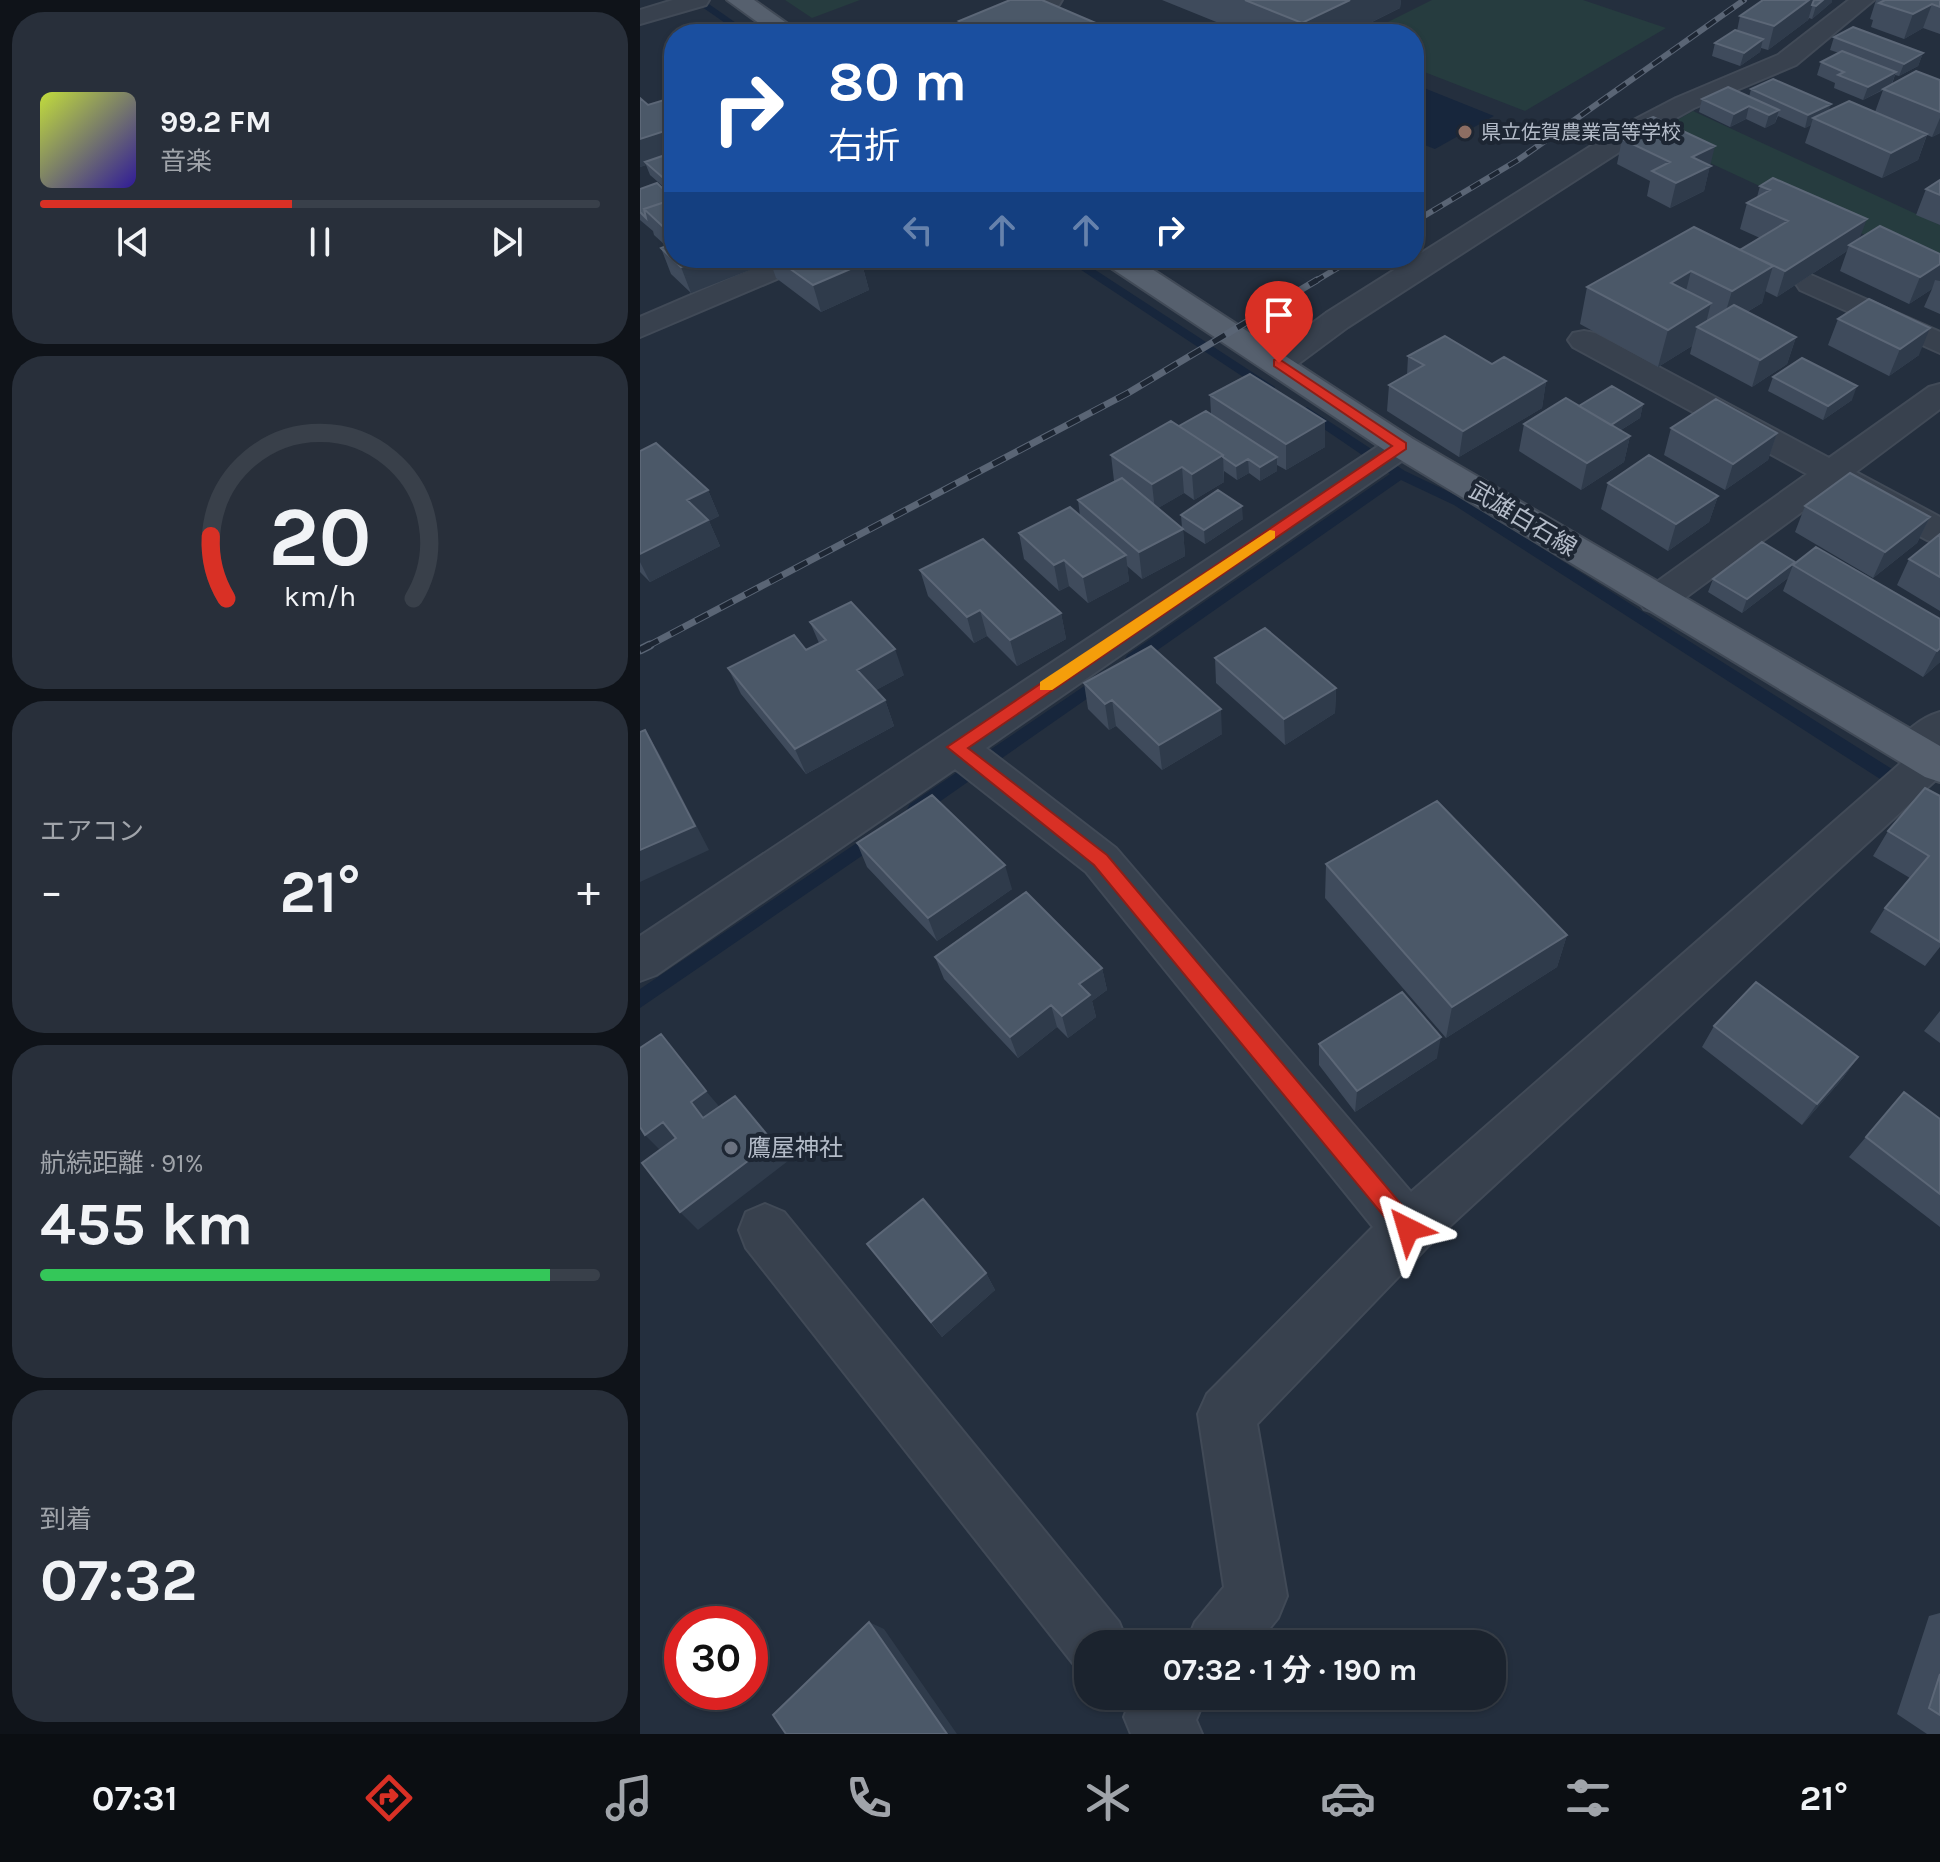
<!DOCTYPE html>
<html lang="ja">
<meta charset="utf-8">
<style>
:root{--surface:#1b232e;--page:#282f3a;--text:#f1f3f6;--muted:#a0a4aa;--line:#39404a;--accent:#d93025}
body{margin:0;font-family:Karla,"Noto Sans JP",sans-serif;background:var(--page);color:var(--text);height:100vh;display:flex;flex-direction:column;font-size:30px;white-space:nowrap}
*{box-sizing:border-box;margin:0}
p{font-size:26px;color:var(--muted)}
.icon{flex:none;width:44px;height:44px;fill:none;stroke:currentColor;stroke-width:2;stroke-linecap:round;stroke-linejoin:round}
.map{position:relative;flex:1;overflow:hidden}
.sheet{display:flex;flex-direction:column;gap:12px;padding:12px;background:#0f1319;width:640px}
.sheet>*{flex:none}
.guide{position:absolute;left:24px;top:24px;width:760px;height:244px;border-radius:32px;box-shadow:0 2px 6px #0004,0 0 0 2px var(--line);background:#1a4fa0;color:#fff;overflow:hidden}
.speed{position:absolute;left:24px;top:1606px;display:flex;gap:16px;font-size:40px;font-weight:700;text-align:center}
.speed>*{display:grid;place-content:center;width:104px;height:104px;border-radius:50%;background:var(--surface);box-shadow:0 2px 6px #0004,0 0 0 2px var(--line);line-height:1}
.speed .limit{border:12px solid #d22;background:#fff;color:#111}
.pin{position:absolute;display:grid;place-items:center;width:68px;height:68px;color:#fff;margin:-82px -34px;border-radius:50% 50% 50% 0;rotate:-45deg;box-shadow:0 0 8px #0007}
.pin .icon{rotate:45deg}
.me{position:absolute;width:88px;margin:-44px;rotate:320deg;stroke-linejoin:round;filter:drop-shadow(0 0 6px #0008)}
.turn{display:flex;align-items:center;gap:28px;height:168px;padding:0 32px;font-size:36px}
.turn .icon{width:104px;height:104px;stroke-width:2.5}
.turn b{display:block;font-size:56px;line-height:68px}
.lanes{display:flex;align-items:center;height:76px;padding:0 32px;background:#0003;justify-content:center;gap:40px;direction:ltr}
.lanes .off{opacity:.35}
.big{font-size:60px;font-weight:700;line-height:1.1}
.sheet .card{flex:1;display:flex;flex-direction:column;justify-content:center;gap:12px;min-width:0;padding:0 28px;border-radius:32px;background:var(--page)}
.sheet .dial{align-items:center;gap:0}
.dial svg{height:208px;overflow:visible;fill:none;stroke:var(--line);stroke-width:7;stroke-linecap:round;text-anchor:middle}
.dial text{fill:var(--text);stroke:none}
.song{display:flex;align-items:center;gap:24px}
.cover{width:96px;height:96px;border-radius:12px;background:linear-gradient(135deg,hsl(70 70% 55%),hsl(250 70% 35%))}
.played{height:8px;border-radius:4px;background:linear-gradient(90deg,var(--accent) 45%,var(--line) 45%)}
.keys{display:flex;justify-content:space-around;direction:ltr}
.heat{display:flex;justify-content:space-between;align-items:center;font-size:44px;direction:ltr}
.charge{height:12px;border-radius:6px;background:linear-gradient(90deg,#34c759 91%,var(--line) 0)}
.trip{position:absolute;left:434px;top:1630px;width:432px;height:80px;border-radius:32px;background:var(--surface);box-shadow:0 2px 6px #0004,0 0 0 2px var(--line);font-weight:700;line-height:80px;text-align:center}
.dock{display:flex;height:128px;justify-content:space-around;align-items:center;background:#0b0e12;color:var(--muted)}
.dock .icon{width:56px;height:56px}
.dock .on{color:var(--accent)}
.dock b{font-size:36px;color:var(--text)}
main{display:flex;flex:1;min-height:0}
.map>svg:first-child{display:block}
</style>
<main>
<section class="sheet">
<div class="card">
<div class="song"><i class="cover"></i><div><b>99.2 FM</b><p>音楽</p></div></div>
<div class="played"></div>
<div class="keys"><svg class="icon" aria-label="previous" viewBox="0 0 24 24"><path d="M18 5L8 12l10 7zM5 5v14"/></svg><svg class="icon" aria-label="pause" viewBox="0 0 24 24"><path d="M8 5v14M16 5v14"/></svg><svg class="icon" aria-label="next" viewBox="0 0 24 24"><path d="M6 5l10 7-10 7zM19 5v14"/></svg></div>
</div>
<div class="card dial"><svg viewBox="0 0 100 80">
<path d="M14 69A42 42 0 1 1 86 69"/>
<path d="M14 69A42 42 0 0 1 8 45" stroke="#d93025"/>
<text x="50" y="56" font-size="32" font-weight="700">20</text>
<text x="50" y="72" font-size="11">km/h</text>
</svg></div>
<div class="card"><p>エアコン</p>
<div class="heat"><a>−</a><b class="big">21°</b><a>+</a></div>
</div>
<div class="card"><p>航続距離 · 91%</p><b class="big">455 km</b><div class="charge"></div></div>
<div class="card"><p>到着</p><b class="big">07:32</b></div>
</section>
<div class="map">
<svg width="1300" height="1734" viewBox="0 0 1300 1734">
<rect width="100%" height="100%" fill="#242f3e"/>
<path fill="#263c3f" d="M145 0H220L172 18Z
M792 0H943L1026 28 885 111 774 68V34H724Z
M1053 111 1300 225V270L1010 135Z"/>
<path fill="#17263c" d="M774 84 854 116 795 149 774 141Z"/>
<g fill="none" stroke-linecap="round" stroke-linejoin="round">
<path fill="#17263c" fill-rule="evenodd" d="M52 0H63L112 34H101Z
M423 258H437L635 387 633 390H623Z
M667 407 765 471 824 499 1263 776 1300 797V812L1251 786 814 505 761 480 499 663H487L485 659 487 655 750 474 662 414 660 411Z
M465 672 471 674 473 678 471 682 282 814H270L267 809 270 804Z
M239 828 245 830 248 835 245 840 0 1008V989Z"/>
<g stroke="#414a57" stroke-width="4">
<path id="minor" d="M33 0H69L66 5 0 24V10Z
M391 0H422L419 5 349 34H316L320 29Z
M1209 0H1234L1156 65 1054 108 1004 136 708 327 650 370 639 373 628 370 623 363 628 356 686 313 986 124 1036 98 1138 55Z
M137 258H177L172 264 0 337V317Z
M1171 275 1300 332V353L1160 290 1156 284 1160 278Z
M944 331 955 333 1189 458 1289 387 1300 384V409L1216 472 1300 517V544L1287 540 1193 489 1030 609 1017 613 1004 609 998 600 1004 591 1167 474 933 347 928 340 933 333Z
M761 436 773 439 778 446 773 453 346 748 476 848 771 1192 1261 763 1252 751C1262 733 1280 718 1300 712V776L787 1247 617 1424 647 1596 638 1618 617 1644H546L555 1622 584 1587 558 1414 567 1394 733 1227 446 872 315 769 16 975 0 981V936L749 439Z
M125 1204 144 1212 479 1622 488 1644H448V1672L435 1666 106 1248 99 1230 106 1212Z
M492 1696H566L556 1720 562 1734H491L484 1717Z"/>
</g>
<g stroke="#414a57" stroke-width="4">
<path id="major" d="M87 0H114L162 34H134Z
M460 258H495L773 439 1300 746V782L1285 777 749 453 465 264Z"/>
</g>
<use href="#minor" fill="#38414e" fill-rule="evenodd"/>
<use href="#major" fill="#56606e" fill-rule="evenodd"/>
<g stroke="#5a6575" stroke-width="6">
<path id="rail-far2" d="M774 222 878 160 1104 0
M674 282 714 258"/>
</g>
<g stroke="#5a6575" stroke-width="7">
<path id="rail-far1" d="M6 647 488 393 677 280"/>
</g>
<g stroke="#5a6575" stroke-width="9">
<path id="rail" d="M0 650 10 645"/>
</g>
<use href="#rail-far2" stroke="#1d2633" stroke-width="4" stroke-dasharray="11" stroke-linecap="butt"/>
<use href="#rail-far1" stroke="#1d2633" stroke-width="5" stroke-dasharray="14" stroke-linecap="butt"/>
<use href="#rail" stroke="#1d2633" stroke-width="6" stroke-dasharray="18" stroke-linecap="butt"/>
</g>
<path fill="#3f4b5c" d="M522 0H761L760 8 710 33 712 34H606Z
M1236 0H1300V34L1283 28 1264 39 1231 27 1233 20 1230 19Z
M1192 2 1172 19 1169 18 1168 20 1128 50 1121 48 1120 52 1100 66 1072 56 1075 43 1097 31 1100 16Z
M319 21 479 33V34H321Z
M1194 37 1283 53 1278 66 1259 76 1255 75 1252 84 1300 80V133L1292 137 1287 135 1278 160 1242 178 1165 143 1171 125 1165 128 1138 116 1135 123 1125 128 1106 119 1090 127 1059 112 1062 99 1109 97 1111 89 1189 110 1235 112 1243 90 1223 100 1194 88 1195 83 1177 75 1181 62 1199 53 1190 50Z
M34 97V196L10 175 6 165 0 167 8 105Z
M1013 117 1070 165 1064 191 1030 208 1007 196 1010 181 977 164 982 139 999 130 1001 122Z
M1133 178 1219 238 1300 254V314L1284 307 1292 289 1269 304 1200 271 1207 251 1137 297 1125 291 1122 303 1107 312 1156 337 1147 364 1112 387 1050 354 1052 346 1018 367 940 324 947 287 1100 250 1120 238 1100 229 1107 203 1117 197 1120 186Z
M1300 180V225L1276 215 1286 189Z
M0 189 34 199V258L115 268 51 293 31 274 21 248 26 246 14 235 13 231 0 220Z
M129 258H213L222 264 229 290 181 312 136 278Z
M1198 319 1279 355 1249 376 1188 345Z
M768 356 852 364 906 381 902 408 819 457 747 411 749 385 767 375Z
M1133 377 1212 400 1183 420 1128 391Z
M570 395 685 447 646 470 637 465V471L620 481 609 473 597 480 584 471V482L554 500 544 493 518 508 542 528 541 515 603 519 565 544 543 530 545 556 502 579 487 566 489 581 448 603 429 586 419 591 384 559 379 533 440 516 438 500 474 481 471 455 571 414Z
M1003 404 1000 418 981 430 990 436 984 462 941 490 879 451 884 424 939 406Z
M1031 428 1137 433 1128 460 1085 490 1024 455Z
M0 451 68 490 79 516 69 521 80 546 10 582 0 572Z
M968 483 1078 496 1069 522 1028 551 961 509Z
M1165 506 1290 517 1277 543 1233 578 1155 532Z
M1300 534V611L1257 585 1269 559Z
M1155 562 1300 619V662L1283 677 1143 591 1148 578 1102 613 1068 592 1073 579Z
M280 570 421 613 426 639 377 666 347 636 334 643 288 596Z
M170 622 264 675 236 690 245 700 254 726 166 774 101 694 88 668 166 650 179 643Z
M575 658 696 688 695 713 645 745 576 683Z
M444 683 582 734 522 770 476 726 469 730 448 709Z
M1300 796V947L1285 966 1230 932 1245 908 1270 878 1233 856 1248 831Z
M217 843 372 889 297 941 227 867Z
M686 864 927 935 917 967 806 1038 685 898Z
M295 957 462 968 467 990 452 1001 456 1017 428 1038 417 1027 378 1058 304 979Z
M1300 1011V1043L1284 1031Z
M1074 1026 1218 1057 1203 1078 1162 1125 1062 1047Z
M679 1044 797 1058 715 1112 679 1065Z
M1264 1092 1300 1119V1227L1209 1157Z
M227 1244 346 1273 355 1290 302 1337Z
M1300 1613V1734H1287L1257 1714 1289 1616Z"/>
<path fill="#2f3b4b" d="M710 0H761L760 8 708 34H662V23Z
M1169 0H1174L1168 20 1128 50 1134 26Z
M1183 0H1192V2L1172 19 1176 6Z
M1292 4 1283 28 1264 39 1273 14Z
M1123 39 1120 52 1100 66 1104 53Z
M1283 53 1278 66 1259 76 1264 64Z
M1256 72 1251 85 1223 100 1228 87Z
M1191 104 1187 117 1173 118 1171 125 1165 128 1168 115Z
M1109 106 1106 119 1090 127 1094 114Z
M1139 110 1135 123 1125 128 1129 115Z
M1300 118V133L1292 137Z
M34 128V156L5 162 6 165 0 167V139Z
M1287 134 1278 160 1242 178 1251 153Z
M1075 146 1064 191 1030 208 1036 183 1052 157Z
M34 182V196L29 183Z
M1227 219 1217 245H1209L1207 251 1137 297 1145 271Z
M65 258H112L115 268 51 293 41 267Z
M222 264 229 290 181 312 173 285Z
M1300 264V281L1295 280 1292 289 1269 304 1280 277Z
M1133 266 1122 303 1081 327 1092 291Z
M1051 271 1042 307 1031 283Z
M1071 303 1064 331 1057 327 1052 346 1018 367 1028 330Z
M1290 328 1279 355 1249 376 1260 349Z
M1156 337 1147 364 1112 387 1120 360Z
M906 381 902 408 819 457 823 431Z
M1217 386 1212 400 1183 420 1188 406Z
M1003 404 1000 418 960 443 964 429Z
M685 421V447L646 470V444Z
M1137 433 1128 460 1085 490 1093 464Z
M990 436 984 462 941 490 947 463Z
M583 455 584 482 554 500 552 474Z
M637 457V471L620 481V467Z
M608 459 609 473 597 480 596 466Z
M542 467 544 493 515 510 512 484Z
M68 490 79 516 69 521 80 546 10 582 0 562V554L47 500Z
M1078 496 1069 522 1028 551 1036 524Z
M602 506 603 519 565 544 564 530Z
M1290 517 1277 543 1233 578 1245 552Z
M543 529 545 556 502 579 499 552Z
M486 555 489 581 448 603 443 577Z
M424 560 429 586 419 591 414 565Z
M1153 565 1148 578 1102 613 1107 599Z
M340 610 347 636 334 643 327 617Z
M421 613 426 639 377 666 370 640Z
M1300 648V662L1283 677 1297 651Z
M255 649 264 675 227 695 217 670Z
M696 688 695 713 645 745 644 719Z
M245 700 254 726 166 774 155 749Z
M472 700 476 726 469 730 465 704Z
M581 709 582 734 522 770 519 745Z
M5 730 20 755 69 850 0 882V850Z
M365 865 372 889 297 941 288 918Z
M927 935 917 967 806 1038 812 1007Z
M462 968 467 990 452 1001 456 1017 428 1038 422 1016 439 984Z
M411 1005 417 1027 378 1058 370 1037Z
M801 1037 797 1058 715 1112 717 1091Z
M1218 1057 1203 1078 1162 1125 1177 1104Z
M66 1091 83 1111 67 1123 51 1102Z
M23 1122 41 1142 24 1154 5 1135Z
M133 1142 148 1161 58 1230 40 1212Z
M346 1273 355 1290 302 1337 291 1322Z
M229 1622 244 1629 317 1734H307Z"/>
<path fill="#4b5868" stroke="#5c6777" stroke-width="2" d="M370 0H402L479 33 476 34H348L319 21Z
M605 0H710L662 23Z
M1123 0H1169L1134 26 1100 16Z
M1174 0H1183L1176 6 1172 5Z
M1245 0H1300V7L1292 4 1273 14 1239 3Z
M1213 27 1283 53 1264 64 1194 37Z
M1095 30 1123 39 1104 53 1075 43Z
M1202 51 1256 72 1228 87 1198 75 1204 72 1181 62Z
M1276 71 1300 80V112L1243 89Z
M1133 79 1191 104 1168 115 1111 89Z
M1088 87 1139 110 1129 115 1109 106 1094 114 1062 99Z
M34 97V128L0 139V98L8 105Z
M1209 101 1287 134 1251 153 1173 118Z
M1013 117 1075 146 1052 157 1071 166 1036 183 1012 171 1030 162 982 139 1009 126 1001 122Z
M34 152V182L29 183 5 162Z
M1133 178 1227 219 1145 271 1100 250 1148 221 1107 203 1130 190 1120 186Z
M1300 180V195L1286 189Z
M17 183 34 199 4 209 6 218 0 212V189Z
M34 199V237L4 209Z
M1240 226 1300 254V264L1280 277 1209 245Z
M1054 227 1133 266 1092 291 1051 271 1031 283 1071 303 1028 330 947 287Z
M34 243V258H65L41 267 21 248Z
M135 258H213L222 264 173 285Z
M1229 299 1290 328 1260 349 1198 319Z
M1094 305 1156 337 1120 360 1057 327Z
M805 336 852 364 864 357 906 381 823 431 749 385 784 365 768 356Z
M1162 358 1217 386 1188 406 1133 377Z
M610 374 685 421 646 444 570 395Z
M972 386 1003 404 971 425 939 406Z
M926 398 990 436 947 463 884 424Z
M1076 399 1137 433 1093 464 1031 428Z
M566 411 637 457 620 467 608 459 596 466 583 457V455L539 426Z
M531 421 583 455 552 474 542 467 512 484 471 455Z
M16 443 68 490 47 500 68 520 0 554V451Z
M1009 455 1078 496 1036 524 968 483Z
M1210 473 1290 517 1245 552 1165 506Z
M482 478 543 529 499 552 438 500Z
M578 490 602 506 564 530 541 515Z
M430 507 486 555 443 577 424 560 414 565 379 533Z
M1300 534V577L1269 559Z
M343 539 421 613 370 640 340 610 327 617 280 570Z
M1122 542 1155 562 1107 599 1073 579Z
M1176 547 1300 619V648L1297 651 1153 565Z
M211 602 255 649 217 670 245 700 155 749 88 668 154 635 166 650 186 640 170 622Z
M625 628 696 688 644 719 575 658Z
M511 646 581 709 519 745 472 700 465 704 444 683Z
M5 730 55 826 0 850V732Z
M1285 788 1300 796V942L1245 908 1289 856 1248 831Z
M292 795 365 865 288 918 217 843Z
M797 801 927 935 812 1007 686 864Z
M386 892 462 968 439 984 450 995 422 1016 411 1005 370 1037 295 957Z
M1116 982 1218 1057 1177 1104 1074 1026Z
M762 992 801 1037 717 1091 679 1044Z
M21 1034 66 1091 51 1102 63 1118 95 1096 133 1142 40 1212 2 1163 36 1138 23 1122 5 1135 0 1127V1048Z
M1264 1092 1300 1119V1194L1226 1137Z
M283 1199 346 1273 291 1322 227 1244Z
M229 1622 307 1734H146L133 1715Z
M1300 1674V1715L1289 1708Z"/>
<path fill="#d93025" stroke="#8d1f18" stroke-width="2" d="M639 359 766 443V449L328 748 467 855 776 1222 779 1229 776 1237 768 1240 761 1237 454 865 307 747 752 446 634 366V360Z"/>
<path fill="#f59e0b" d="M630 530 635 531V538L412 690H400V682Z"/>
<circle fill="#8d6e63" stroke="#1d2633" stroke-width="3" cx="825" cy="132" r="8"/>
<circle fill="#6b7280" stroke="#1d2633" stroke-width="3" cx="91" cy="1148" r="8"/>
<g text-anchor="middle" stroke-width="8" stroke-linejoin="round" paint-order="stroke">
<g font-size="20" fill="#b4bcc9" stroke="#1d2633" text-anchor="start">
<text x="841" y="139">県立佐賀農業高等学校</text>
</g>
<g font-size="24" fill="#b4bcc9" stroke="#1d2633">
<text transform="translate(883 519) rotate(31)" y="8">武雄白石線</text>
</g>
<g font-size="24" fill="#b4bcc9" stroke="#1d2633" text-anchor="start">
<text x="107" y="1156">鷹屋神社</text>
</g>
</g>
</svg>
<div class="speed"><div class="limit">30</div></div>
<div class="pin" style="left:639px;top:363px;background:#d93025"><svg class="icon" aria-label="arrive" viewBox="0 0 24 24"><path d="M6 21V4h12l-3 4 3 4H6"/></svg></div>
<svg class="me" style="left:768px;top:1229px" viewBox="-20 -20 40 40"><path d="M0-17L14 15 0 8-14 15z" fill="#d93025" stroke="#fff" stroke-width="4"/></svg>
<div class="trip">07:32 · 1 分 · 190 m</div>
<div class="guide">
<div class="turn"><svg class="icon" aria-label="right" viewBox="0 0 24 24"><path d="M7 20v-9h11M14 6l5 5-5 5"/></svg><div><b>80 m</b>右折</div></div>
<div class="lanes"><svg class="icon off" aria-label="left" viewBox="0 0 24 24"><path d="M17 20v-9H6M10 6l-5 5 5 5"/></svg><svg class="icon off" aria-label="ahead" viewBox="0 0 24 24"><path d="M12 20V5M6 11l6-6 6 6"/></svg><svg class="icon off" aria-label="ahead" viewBox="0 0 24 24"><path d="M12 20V5M6 11l6-6 6 6"/></svg><svg class="icon" aria-label="right" viewBox="0 0 24 24"><path d="M7 20v-9h11M14 6l5 5-5 5"/></svg></div>
</div>
</div>
</main>
<nav class="dock">
<b>07:31</b>
<svg class="icon on" aria-label="directions" viewBox="0 0 24 24"><path d="M12 3l9 9-9 9-9-9zM9 14v-3h6M13 9l2 2-2 2"/></svg>
<svg class="icon" aria-label="music" viewBox="0 0 24 24"><path d="M9 18V5l10-2v13"/><circle cx="6" cy="18" r="3"/><circle cx="16" cy="16" r="3"/></svg>
<svg class="icon" aria-label="phone" viewBox="0 0 24 24"><path d="M5 4h4l2 5-3 2q2 4 5 5l2-3 5 2v4C11 20 4 13 5 4z"/></svg>
<svg class="icon" aria-label="climate" viewBox="0 0 24 24"><path d="M12 3v18M4 7l16 10M4 17L20 7"/></svg>
<svg class="icon" aria-label="car" viewBox="0 0 24 24"><path d="M5 17H2v-5l4-1 3-4h7l3 4 3 1v5h-3M9 17h6M6 11h13"/><circle cx="7" cy="17" r="2"/><circle cx="17" cy="17" r="2"/></svg>
<svg class="icon" aria-label="filters" viewBox="0 0 24 24"><path d="M4 7h16M4 17h16"/><circle cx="9" cy="7" r="2"/><circle cx="15" cy="17" r="2"/></svg>
<b>21°</b>
</nav>
